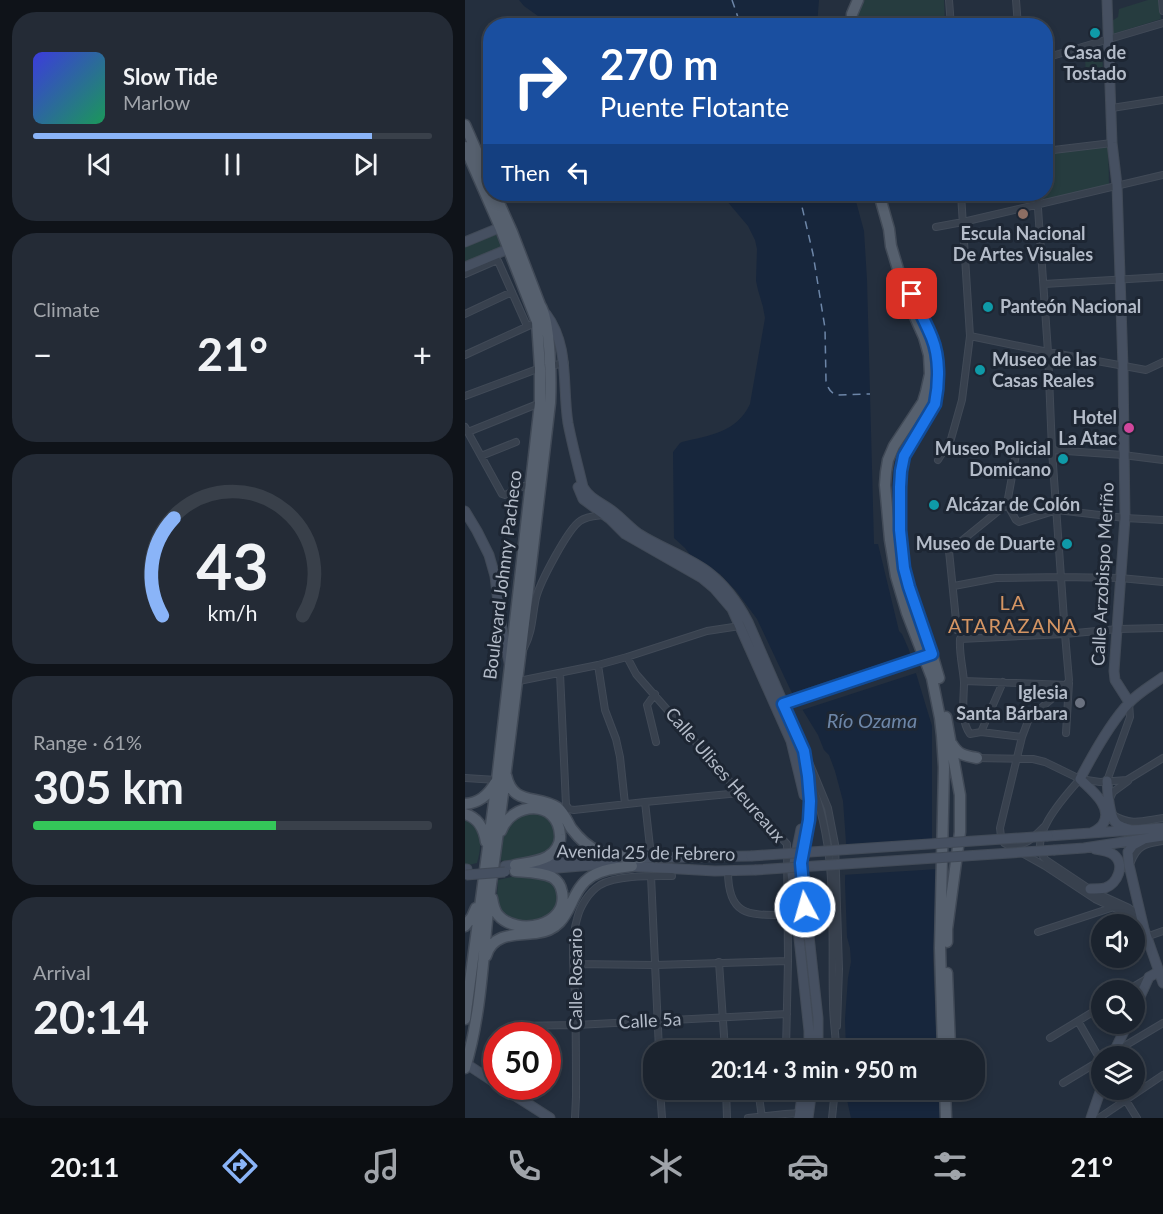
<!DOCTYPE html>
<meta charset="utf-8">
<style>
:root{--surface:#1b232e;--page:#242b36;--text:#f1f3f6;--muted:#a0a4aa;--line:#39404a;--accent:#8ab4f8}
body{margin:0;font-family:Lato,sans-serif;background:var(--page);color:var(--text);height:100vh;display:flex;flex-direction:column;font-size:22px;white-space:nowrap}
*{box-sizing:border-box;margin:0}
p{font-size:20px;color:var(--muted)}
.icon{flex:none;width:33px;height:33px;fill:none;stroke:currentColor;stroke-width:2;stroke-linecap:round;stroke-linejoin:round}
.map{position:relative;flex:1;overflow:hidden}
.panel{display:flex;flex-direction:column;gap:12px;padding:12px;background:#0f1319;width:465px}
.panel>*{flex:none}
.top-card{position:absolute;left:18px;top:18px;width:570px;height:183px;border-radius:24px;box-shadow:0 3px 9px #0003,0 0 0 2px var(--line);background:#1a4fa0;color:#fff;overflow:hidden}
.tools{position:absolute;left:626px;top:914px;display:grid;gap:12px}
.tools a{display:grid;place-items:center;width:54px;height:54px;border-radius:50%;background:var(--surface);box-shadow:0 3px 9px #0003,0 0 0 2px var(--line);font-size:30px}
.speed{position:absolute;left:18px;top:1022px;display:flex;gap:12px;font-size:30px;font-weight:700;text-align:center}
.speed>*{display:grid;place-content:center;width:78px;height:78px;border-radius:50%;background:var(--surface);box-shadow:0 3px 9px #0003,0 0 0 2px var(--line);line-height:1}
.speed .limit{border:9px solid #d22;background:#fff;color:#111}
.pin{position:absolute;display:grid;place-items:center;width:51px;height:51px;color:#fff;margin:-26px;border-radius:12px;box-shadow:0 3px 9px #0006}
.me{position:absolute;width:66px;margin:-33px;rotate:354deg;stroke-linejoin:round;filter:drop-shadow(0 0 4px #0008)}
.turn{display:flex;align-items:center;gap:21px;height:126px;padding:0 18px;font-size:27px}
.turn .icon{width:78px;height:78px;stroke-width:2.5}
.turn b{display:block;font-size:42px;line-height:51px}
.then{display:flex;align-items:center;height:57px;padding:0 18px;background:#0003;gap:12px;font-size:22px}
.big{font-size:45px;font-weight:700;line-height:1.1}
.panel .widget{flex:1;display:flex;flex-direction:column;justify-content:center;gap:9px;min-width:0;padding:0 21px;border-radius:24px;background:var(--page)}
.panel .dial{align-items:center;gap:0}
.dial svg{height:156px;overflow:visible;fill:none;stroke:var(--line);stroke-width:7;stroke-linecap:round;text-anchor:middle}
.dial text{fill:var(--text);stroke:none}
.song{display:flex;align-items:center;gap:18px}
.cover{width:72px;height:72px;border-radius:9px;background:linear-gradient(135deg,hsl(240 70% 55%),hsl(150 70% 35%))}
.played{height:6px;border-radius:3px;background:linear-gradient(90deg,var(--accent) 85%,var(--line) 85%)}
.keys{display:flex;justify-content:space-around;direction:ltr}
.heat{display:flex;justify-content:space-between;align-items:center;font-size:33px;direction:ltr}
.charge{height:9px;border-radius:4px;background:linear-gradient(90deg,#34c759 61%,var(--line) 0)}
.trip{position:absolute;left:178px;top:1040px;width:342px;height:60px;border-radius:24px;background:var(--surface);box-shadow:0 3px 9px #0003,0 0 0 2px var(--line);font-weight:700;line-height:60px;text-align:center}
.tabs{display:flex;height:96px;justify-content:space-around;align-items:center;background:#0b0e12;color:var(--muted)}
.tabs .icon{width:42px;height:42px}
.tabs .active{color:var(--accent)}
.tabs b{font-size:27px;color:var(--text)}
main{display:flex;flex:1;min-height:0}
.map>svg:first-child{display:block}
</style>
<main>
<section class="panel">
<div class="widget">
<div class="song"><i class="cover"></i><div><b>Slow Tide</b><p>Marlow</p></div></div>
<div class="played"></div>
<div class="keys"><svg class="icon" aria-label="previous" viewBox="0 0 24 24"><path d="M18 5L8 12l10 7zM5 5v14"/></svg><svg class="icon" aria-label="pause" viewBox="0 0 24 24"><path d="M8 5v14M16 5v14"/></svg><svg class="icon" aria-label="next" viewBox="0 0 24 24"><path d="M6 5l10 7-10 7zM19 5v14"/></svg></div>
</div>
<div class="widget"><p>Climate</p>
<div class="heat"><a>−</a><b class="big">21°</b><a>+</a></div>
</div>
<div class="widget dial"><svg viewBox="0 0 100 80">
<path d="M14 69A42 42 0 1 1 86 69"/>
<path d="M14 69A42 42 0 0 1 20 19" stroke="#8ab4f8"/>
<text x="50" y="56" font-size="32" font-weight="700">43</text>
<text x="50" y="72" font-size="11">km/h</text>
</svg></div>
<div class="widget"><p>Range · 61%</p><b class="big">305 km</b><div class="charge"></div></div>
<div class="widget"><p>Arrival</p><b class="big">20:14</b></div>
</section>
<div class="map">
<svg width="698" height="1118" viewBox="0 0 698 1118">
<rect width="100%" height="100%" fill="#242f3e"/>
<path fill="#263c3f" d="M400 0H479L480 25H391C391 17 394 6 400 0Z
M683 0H694L696 19 648 34 647 21 653 17 654 9Z
M631 46 637 49 638 71 621 78 620 57 619 51Z
M583 136 585 147 643 141 644 186 574 201V194H580L581 137Z
M30 233 38 247 0 263V244Z
M73 811 87 822 92 839 86 853 45 862 33 860 40 833 48 817Z
M0 818C18 827 17 846 12 863L0 866Z
M55 875 83 877C96 896 96 896 87 917L53 923 37 914 33 907 32 897 33 880Z"/>
<path fill="#17263c" d="M54 0H354L352 25 87 26 59 6Z
M256 194H389L399 231 402 280 409 544H413L434 631 437 634 444 650 467 726V839L471 870 468 961 472 1050H381L380 1019 383 978 386 962 385 948 382 937 380 883 381 842 378 801 370 771 364 755 359 750 353 735 326 691 292 619 272 592 255 574 229 560 220 548 209 538 208 452 215 443 217 442C245 435 271 433 285 404L300 318 298 307 293 290 291 281 292 249 290 240 283 226Z
M382 1089H474L475 1118H386L382 1100Z"/>
<path fill="#242f3e" d="M448 653 454 672 334 711 324 694Z
M470 839 474 869 377 875 378 845Z"/>
<g fill="none" stroke-linecap="round" stroke-linejoin="round">
<path stroke="#6d86a8" stroke-width="1.5" stroke-dasharray="8 6" stroke-linecap="butt" d="M267 0 276 26
M334 194 348 254 360 328 361 381C363 388 364 391 371 395L405 394"/>
<g stroke="#414a57" stroke-width="8">
<path id="street" d="M484 0 486 26
M551 0 553 26
M697 0 698 11
M580 58 698 23
M647 108 698 100
M580 151 647 143
M572 194 583 352 587 450 600 634 604 680 600 688 571 712 563 721 557 737 535 828 536 837 539 843 580 866 630 899 669 917 676 925
M471 227 498 222 698 175
M0 274 30 261H33L62 326
M579 284 698 277
M0 314 47 292
M505 336 583 352 681 370 698 362
M0 355 72 322
M0 396 75 368 100 363
M0 427 37 494 40 495 59 486
M3 432 75 403
M587 450 658 455 698 460
M16 456 51 442
M473 460 486 439 497 400 505 336 496 194
M542 504 551 520 554 522 592 510 660 518 698 520
M542 504 552 449 557 448
M489 586 531 578 596 577 655 578 698 582
M492 630 484 551 542 504
M59 648C68 631 67 616 71 598 75 582 103 529 115 521 122 516 130 516 138 515
M162 657 171 674 275 793 322 844 323 961 321 1050
M133 665 140 710 151 739 155 757 160 804
M95 673 101 805 104 809 109 810 180 802 275 793
M499 681 603 685
M49 682 133 665 162 657 242 631 275 626
M538 682 516 732 505 734C495 720 499 699 499 682 498 668 494 653 495 639L600 634 653 629 698 628
M190 694 182 705 191 742
M516 732 557 737
M601 733 604 683
M509 758 568 759 580 762 615 779 635 782 662 780 698 758
M344 762 363 808 370 844 374 969 372 1026
M0 778 32 780
M615 779C600 796 560 839 581 860L629 892 664 908 676 916
M642 781 665 717 664 702
M346 782C374 852 366 930 368 1004 368 1020 371 1035 371 1050
M644 801 648 792 663 781
M180 802 185 847
M648 815C667 826 677 821 698 818
M546 845C560 848 570 835 580 826
M666 862C673 844 681 844 698 841
M263 871C263 917 284 915 322 915
M186 876 194 1050
M573 932 649 907
M681 937 698 931
M254 962 260 1050
M109 964 190 965 323 961
M663 990 683 978
M613 1021 636 1061
M48 1026 111 1025 322 1014
M585 1038 636 1007
M261 1050H288
M651 1051 698 1023
M598 1083 636 1060
M195 1089 197 1118
M261 1089 262 1118
M293 1089 297 1118
M654 1089 672 1118
M110 1118 111 1097C111 1064 111 1030 110 996 109 971 105 943 112 919 115 906 124 892 135 885 152 875 187 876 207 876
M283 1118 320 1114 337 1113
M367 1118 370 1089
M634 1118 698 1075"/>
</g>
<g stroke="#414a57" stroke-width="11">
<path id="secondary" d="M642 0 647 143 652 185 658 367 660 518 649 671 650 680 664 702
M0 242 41 225
M0 267 48 247
M81 314C105 346 97 386 103 423 107 444 113 466 118 487 125 499 135 502 146 510 156 517 164 527 174 534 196 548 223 557 243 572 260 585 273 603 283 622L339 751 343 775 345 801 344 820 336 863 353 1018V1050
M113 487 118 499 145 519 160 534 237 578 249 588 267 609 326 741 339 795
M0 511 12 531 24 555 30 576 35 619 44 662
M313 705 466 655
M642 781C643 792 643 816 652 824 655 827 661 828 665 830
M336 829 327 873 344 1031V1050
M626 833C630 831 635 829 638 824 649 807 625 789 615 779 627 756 646 722 664 703 673 693 687 685 698 677
M583 836 698 828
M679 839 668 845 663 852 664 865 679 929 698 983
M590 850 619 848 698 836
M169 858 286 856
M76 863 152 859
M40 866 56 864
M162 866 250 871 290 870
M0 869H2
M69 870 128 865 148 866
M625 889C629 889 635 889 640 888 652 884 661 865 649 855 644 851 637 850 630 849
M669 1010 684 977 693 972
M647 1056 663 1023
M0 1063 32 1084
M35 1086 85 1118
M334 1118 338 1089
M343 1118 347 1089
M626 1118 636 1089"/>
</g>
<g stroke="#414a57" stroke-width="13">
<path id="primary" d="M387 26V14L393 0
M0 125 26 184
M0 147 35 227 72 322 75 368V403L32 780 0 1019
M414 194 424 229 426 246 442 299 459 337 464 355 465 374 461 392 458 402 429 446 423 460 421 472 420 485 425 540 431 576 442 613 467 678 475 718 477 736 479 767 475 948 478 1050
M460 324C472 349 476 377 470 404L439 456 436 471 435 530 439 568 444 587 467 654 474 678
M481 717 495 795V832L482 929V942
M487 744C493 755 501 756 512 758
M41 775C48 807 72 794 93 808 99 813 102 821 106 828 128 857 144 855 176 858
M0 804C14 803 23 796 30 783
M0 814C14 818 19 829 21 842
M36 831C47 801 93 799 95 835 96 844 90 853 82 857 73 862 60 863 50 865
M27 898C28 904 29 910 33 915 52 937 104 926 97 892 96 886 92 880 87 877 76 872 61 872 50 871
M0 926 7 917 11 908
M21 956C27 933 51 935 71 933 109 929 101 892 127 876 139 869 153 868 167 866
M482 973 485 1047
M0 1068C18 1009 18 945 26 884 48 724 66 564 85 403 86 382 86 322 75 305L47 232 30 194
M480 1089 481 1118"/>
</g>
<use href="#street" stroke="#38414e" stroke-width="6"/>
<use href="#secondary" stroke="#465061" stroke-width="9"/>
<use href="#primary" stroke="#56606e" stroke-width="10"/>
<g stroke="#414a57" stroke-width="11" stroke-linecap="butt">
<path id="secondary-bridge" d="M286 856 583 836
M290 870 590 850
M1 875 40 872"/>
</g>
<use href="#secondary-bridge" stroke="#465061" stroke-width="9"/>
</g>
<g fill="none" stroke-linecap="round" stroke-linejoin="round">
<g stroke="#114b97" stroke-width="15">
<path id="route" d="M340 907 336 863 344 820 345 801 343 776 339 751 318 704 467 654 444 587 439 568 435 530V487L436 471 439 456 470 404C474 384 475 358 467 338 461 323 453 309 447 294"/>
</g>
<use href="#route" stroke="#1a73e8" stroke-width="10"/>
</g>
<g fill="#0f9aa8" stroke="#1d2633" stroke-width="2">
<circle cx="630" cy="33" r="6"/>
<circle cx="523" cy="307" r="6"/>
<circle cx="515" cy="370" r="6"/>
<circle cx="598" cy="459" r="6"/>
<circle cx="469" cy="505" r="6"/>
<circle cx="602" cy="544" r="6"/>
</g>
<circle fill="#8d6e63" stroke="#1d2633" stroke-width="2" cx="558" cy="214" r="6"/>
<circle fill="#d1479c" stroke="#1d2633" stroke-width="2" cx="664" cy="428" r="6"/>
<circle fill="#6b7280" stroke="#1d2633" stroke-width="2" cx="615" cy="703" r="6"/>
<g text-anchor="middle" stroke-width="6" stroke-linejoin="round" paint-order="stroke">
<g font-size="18" font-weight="bold" fill="#b4bcc9" stroke="#1d2633" text-anchor="end">
<text x="630" y="59" text-anchor="middle">Casa de<tspan x="630" dy="21">Tostado</tspan></text>
<text x="558" y="240" text-anchor="middle">Escula Nacional<tspan x="558" dy="21">De Artes Visuales</tspan></text>
<text x="535" y="313" text-anchor="start">Panteón Nacional</text>
<text x="527" y="366" text-anchor="start">Museo de las<tspan x="527" dy="21">Casas Reales</tspan></text>
<text x="652" y="424">Hotel<tspan x="652" dy="21">La Atac</tspan></text>
<text x="586" y="455">Museo Policial<tspan x="586" dy="21">Domicano</tspan></text>
<text x="481" y="511" text-anchor="start">Alcázar de Colón</text>
<text x="590" y="550">Museo de Duarte</text>
<text x="603" y="699">Iglesia<tspan x="603" dy="21">Santa Bárbara</tspan></text>
</g>
<g font-size="18" fill="#b4bcc9" stroke="#1d2633">
<text transform="translate(638 574) rotate(-87)" y="6">Calle Arzobispo Meriño</text>
<text transform="translate(38 575) rotate(-83)" y="6">Boulevard Johnny Pacheco</text>
<text transform="translate(260 775) rotate(49)" y="6">Calle Ulises Heureaux</text>
<text transform="translate(181 853) rotate(1)" y="6">Avenida 25 de Febrero</text>
<text transform="translate(111 979) rotate(-90)" y="6">Calle Rosario</text>
<text transform="translate(185 1021) rotate(-3)" y="6">Calle 5a</text>
</g>
<g font-size="20" letter-spacing="1.5" fill="#d59563" stroke="#1d2633">
<text x="548" y="610">LA<tspan x="548" dy="23">ATARAZANA</tspan></text>
</g>
<g font-size="20" font-style="italic" fill="#6d86a8" stroke="#1d2633">
<text x="407" y="728">Río Ozama</text>
</g>
</g>
</svg>
<div class="tools">
<a><svg class="icon" aria-label="sound" viewBox="0 0 24 24"><path d="M4 9h4l5-4v14l-5-4H4zM17 9q2 3 0 6"/></svg></a>
<a><svg class="icon" aria-label="search" viewBox="0 0 24 24"><circle cx="10" cy="10" r="6"/><path d="M15 15l6 6"/></svg></a>
<a><svg class="icon" aria-label="layers" viewBox="0 0 24 24"><path d="M12 4l9 5-9 5-9-5zM3 14l9 5 9-5"/></svg></a>
</div>
<div class="speed"><div class="limit">50</div></div>
<div class="pin" style="left:447px;top:294px;background:#d93025"><svg class="icon" aria-label="arrive" viewBox="0 0 24 24"><path d="M6 21V4h12l-3 4 3 4H6"/></svg></div>
<svg class="me" style="left:340px;top:907px" viewBox="-20 -20 40 40"><circle r="17" fill="#1a73e8" stroke="#fff" stroke-width="3"/><path d="M0-11L8 9 0 5-8 9z" fill="#fff"/></svg>
<div class="trip">20:14 · 3 min · 950 m</div>
<div class="top-card">
<div class="turn"><svg class="icon" aria-label="right" viewBox="0 0 24 24"><path d="M7 20v-9h11M14 6l5 5-5 5"/></svg><div><b>270 m</b>Puente Flotante</div></div>
<div class="then">Then<svg class="icon" aria-label="left" viewBox="0 0 24 24"><path d="M17 20v-9H6M10 6l-5 5 5 5"/></svg></div>
</div>
</div>
</main>
<nav class="tabs">
<b>20:11</b>
<svg class="icon active" aria-label="directions" viewBox="0 0 24 24"><path d="M12 3l9 9-9 9-9-9zM9 14v-3h6M13 9l2 2-2 2"/></svg>
<svg class="icon" aria-label="music" viewBox="0 0 24 24"><path d="M9 18V5l10-2v13"/><circle cx="6" cy="18" r="3"/><circle cx="16" cy="16" r="3"/></svg>
<svg class="icon" aria-label="phone" viewBox="0 0 24 24"><path d="M5 4h4l2 5-3 2q2 4 5 5l2-3 5 2v4C11 20 4 13 5 4z"/></svg>
<svg class="icon" aria-label="climate" viewBox="0 0 24 24"><path d="M12 3v18M4 7l16 10M4 17L20 7"/></svg>
<svg class="icon" aria-label="car" viewBox="0 0 24 24"><path d="M5 17H2v-5l4-1 3-4h7l3 4 3 1v5h-3M9 17h6M6 11h13"/><circle cx="7" cy="17" r="2"/><circle cx="17" cy="17" r="2"/></svg>
<svg class="icon" aria-label="filters" viewBox="0 0 24 24"><path d="M4 7h16M4 17h16"/><circle cx="9" cy="7" r="2"/><circle cx="15" cy="17" r="2"/></svg>
<b>21°</b>
</nav>
